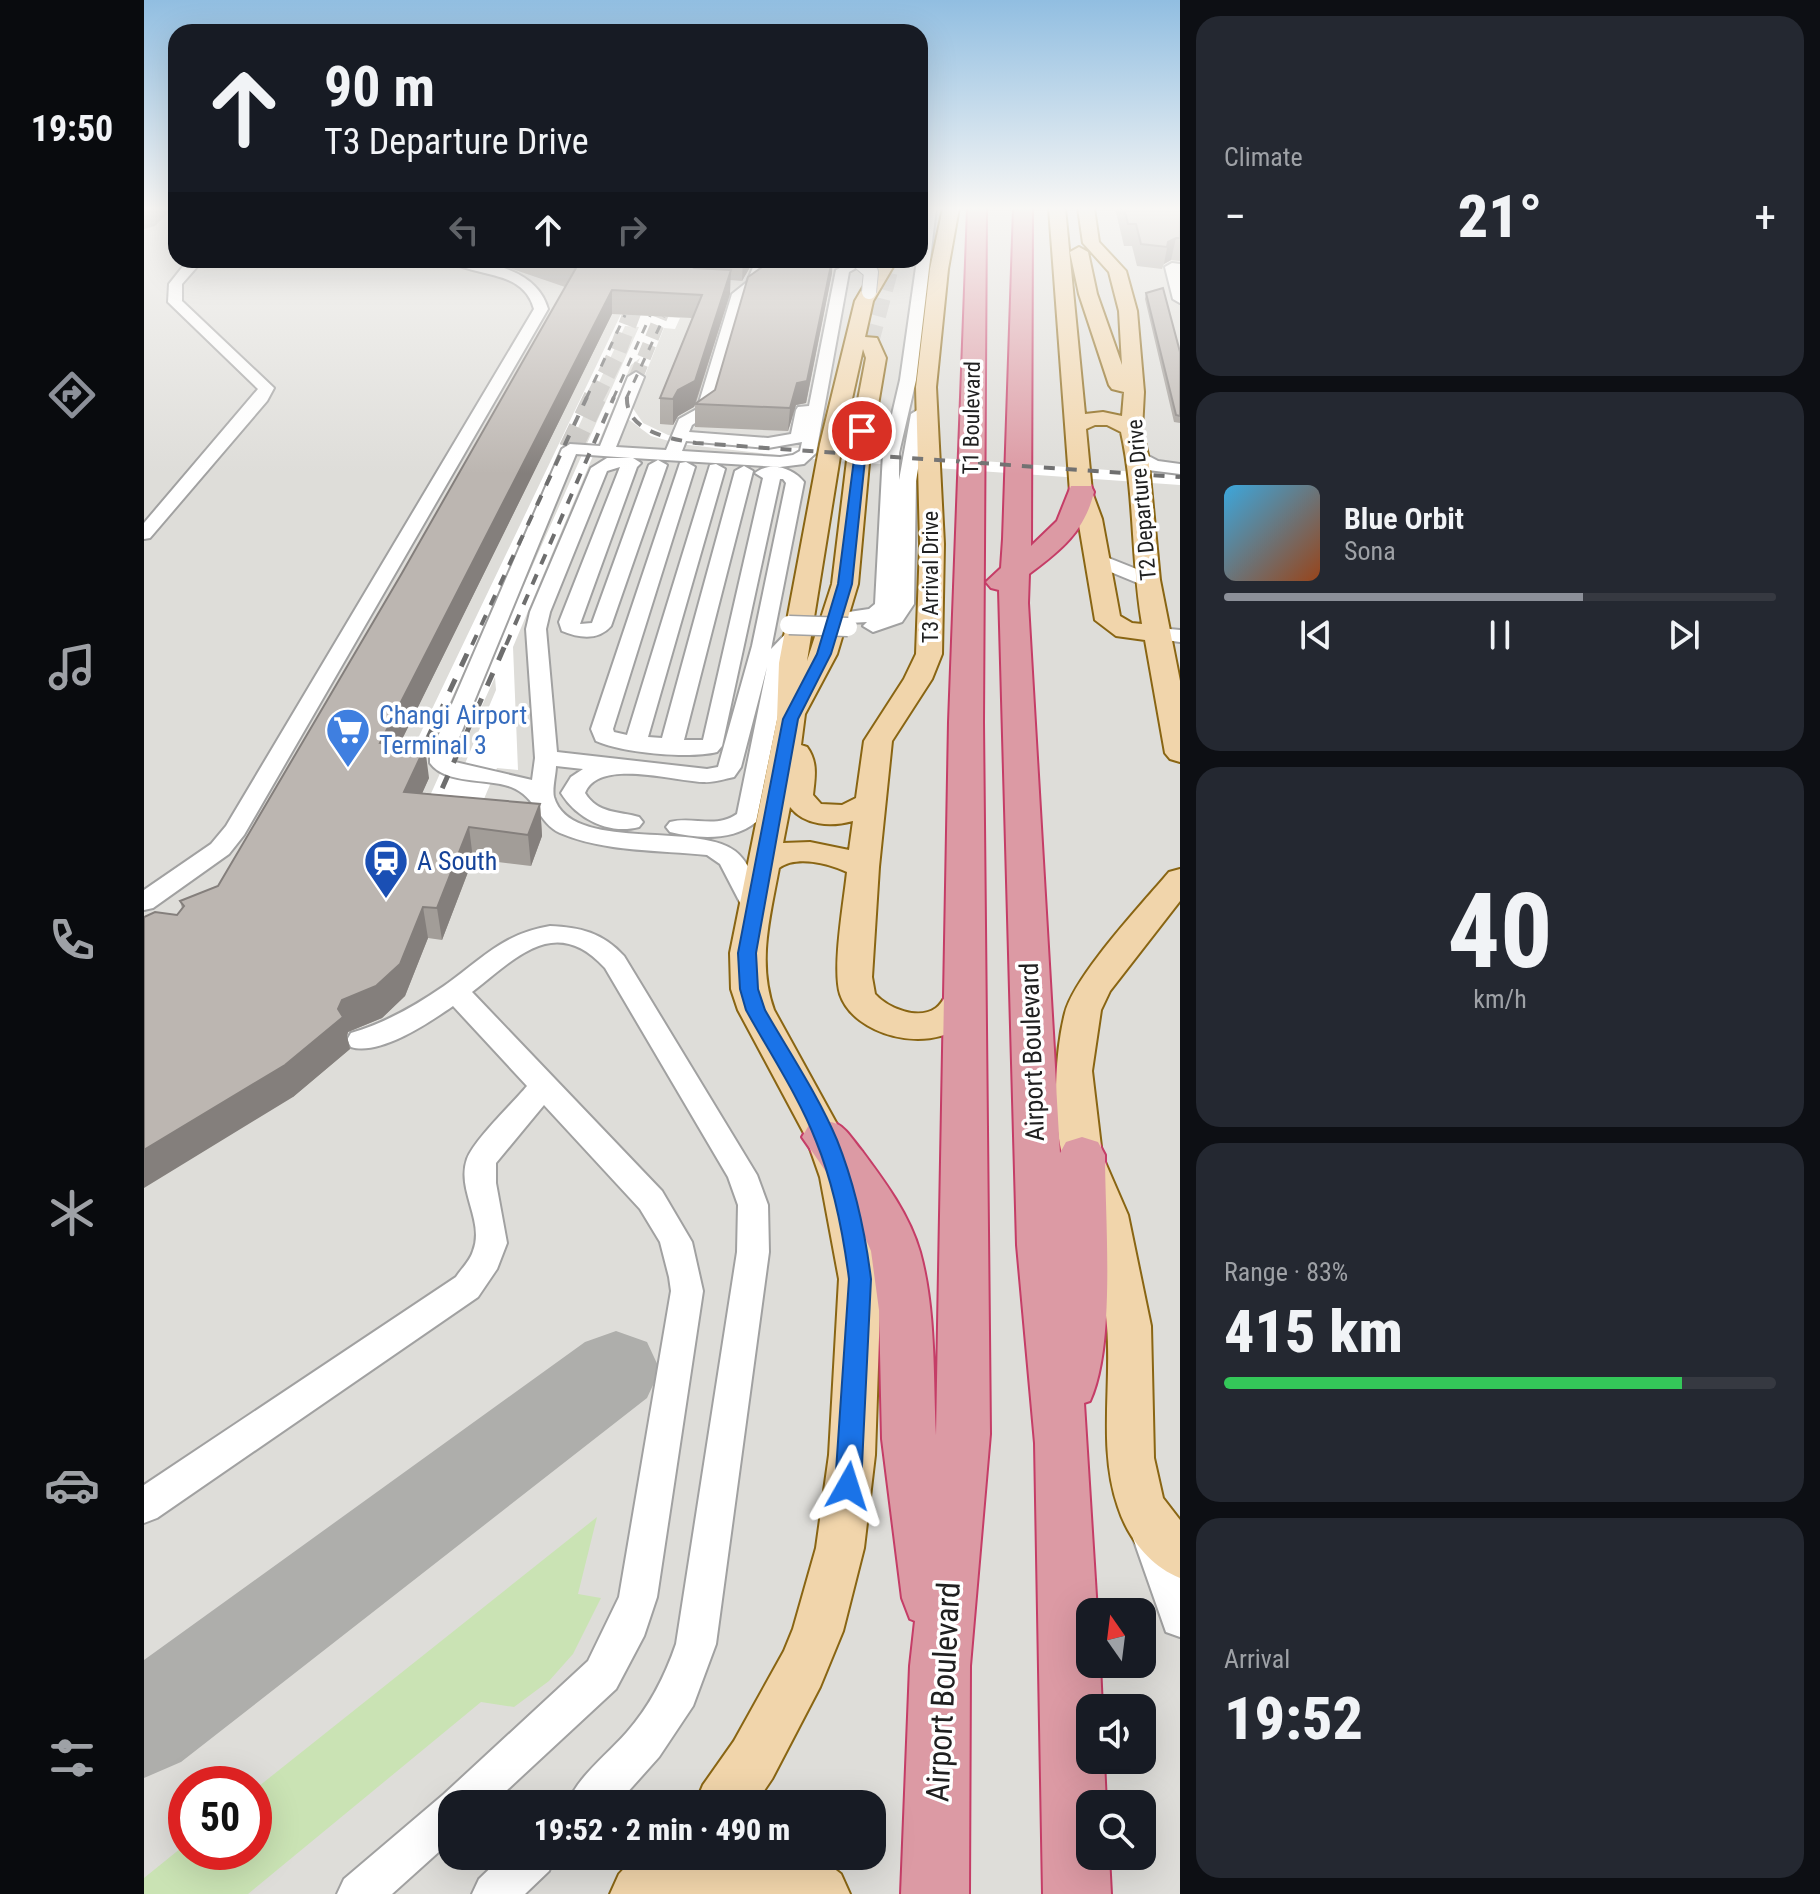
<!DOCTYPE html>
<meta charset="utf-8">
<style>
:root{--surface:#171b24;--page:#242831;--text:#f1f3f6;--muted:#9ea1a6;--line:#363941;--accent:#8c9099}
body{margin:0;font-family:"Roboto Condensed",sans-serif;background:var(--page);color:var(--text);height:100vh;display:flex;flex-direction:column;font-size:30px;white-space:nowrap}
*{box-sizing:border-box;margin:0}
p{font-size:26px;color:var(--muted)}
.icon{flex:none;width:44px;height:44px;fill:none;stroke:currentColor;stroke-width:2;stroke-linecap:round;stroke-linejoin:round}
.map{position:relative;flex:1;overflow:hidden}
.panel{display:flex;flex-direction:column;gap:16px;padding:16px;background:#0d0f14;width:640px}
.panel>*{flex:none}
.top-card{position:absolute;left:24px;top:24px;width:760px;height:244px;border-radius:24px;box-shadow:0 8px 32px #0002;background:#171b24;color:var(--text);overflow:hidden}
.needle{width:52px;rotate:346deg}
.fabs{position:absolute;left:932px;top:1598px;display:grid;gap:16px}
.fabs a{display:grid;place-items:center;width:80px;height:80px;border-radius:16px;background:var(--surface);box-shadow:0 8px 32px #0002;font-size:40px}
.speed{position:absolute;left:24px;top:1766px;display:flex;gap:16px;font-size:40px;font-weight:700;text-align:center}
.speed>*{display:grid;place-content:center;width:104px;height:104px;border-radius:50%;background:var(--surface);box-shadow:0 8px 32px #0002;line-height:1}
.speed .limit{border:12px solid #d22;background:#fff;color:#111}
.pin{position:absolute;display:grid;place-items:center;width:68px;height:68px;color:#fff;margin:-34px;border:4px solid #fff;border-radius:50%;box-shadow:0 2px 8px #0007}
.me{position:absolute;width:88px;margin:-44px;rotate:6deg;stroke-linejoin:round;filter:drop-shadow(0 0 6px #0008)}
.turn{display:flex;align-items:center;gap:28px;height:168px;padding:0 24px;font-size:36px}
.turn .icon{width:104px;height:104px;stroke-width:2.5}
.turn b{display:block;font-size:56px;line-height:68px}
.lanes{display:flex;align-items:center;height:76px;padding:0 24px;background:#0003;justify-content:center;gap:40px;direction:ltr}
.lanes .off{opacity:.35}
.big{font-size:60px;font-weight:800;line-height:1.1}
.panel .tile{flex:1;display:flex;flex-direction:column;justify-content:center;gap:12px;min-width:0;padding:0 28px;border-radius:24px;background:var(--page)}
.panel .dial{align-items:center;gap:0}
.dial b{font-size:104px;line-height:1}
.song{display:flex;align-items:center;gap:24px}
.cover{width:96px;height:96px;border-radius:12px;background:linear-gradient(135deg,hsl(200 70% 55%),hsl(20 70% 35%))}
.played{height:8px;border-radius:4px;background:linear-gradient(90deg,var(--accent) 65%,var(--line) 65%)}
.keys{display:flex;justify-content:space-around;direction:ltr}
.heat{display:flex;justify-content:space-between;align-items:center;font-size:44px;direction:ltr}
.charge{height:12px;border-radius:6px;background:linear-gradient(90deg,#34c759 83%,var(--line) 0)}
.trip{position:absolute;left:294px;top:1790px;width:448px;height:80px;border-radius:24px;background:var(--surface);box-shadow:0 8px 32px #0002;font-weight:800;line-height:80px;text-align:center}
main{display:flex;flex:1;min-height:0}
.tab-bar{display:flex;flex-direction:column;width:144px;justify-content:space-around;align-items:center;background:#090b0e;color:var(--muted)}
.tab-bar .icon{width:56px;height:56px}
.tab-bar .active{color:var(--accent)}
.tab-bar b{font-size:36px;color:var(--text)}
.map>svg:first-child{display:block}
</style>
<main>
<nav class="tab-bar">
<b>19:50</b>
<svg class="icon active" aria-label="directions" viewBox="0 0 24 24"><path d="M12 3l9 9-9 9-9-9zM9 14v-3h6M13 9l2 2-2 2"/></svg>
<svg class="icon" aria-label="music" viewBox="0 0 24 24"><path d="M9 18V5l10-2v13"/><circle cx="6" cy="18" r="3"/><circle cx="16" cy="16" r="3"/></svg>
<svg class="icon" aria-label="phone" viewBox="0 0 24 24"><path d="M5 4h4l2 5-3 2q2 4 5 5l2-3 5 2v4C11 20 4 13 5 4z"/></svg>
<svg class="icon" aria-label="climate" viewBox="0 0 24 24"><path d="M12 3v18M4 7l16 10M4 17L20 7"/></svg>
<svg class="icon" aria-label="car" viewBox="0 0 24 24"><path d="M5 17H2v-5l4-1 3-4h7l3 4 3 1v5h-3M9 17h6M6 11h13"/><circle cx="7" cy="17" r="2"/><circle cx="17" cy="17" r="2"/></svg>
<svg class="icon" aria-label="filters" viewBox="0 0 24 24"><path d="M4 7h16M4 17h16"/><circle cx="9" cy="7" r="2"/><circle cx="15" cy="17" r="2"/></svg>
</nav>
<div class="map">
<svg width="1036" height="1894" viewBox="0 0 1036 1894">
<rect width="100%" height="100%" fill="#efede8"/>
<path fill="#deddd9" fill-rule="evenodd" d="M0 208H32V260H776V208H1036V1894H0ZM946 1612H998V1664H946ZM946 1708H998V1760H946ZM42 1784H110V1852H42ZM308 1804H728V1856H308ZM946 1804H998V1856H946Z"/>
<path fill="#cae3b4" d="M453 1517 434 1594 457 1598 429 1654 405 1681 370 1707 337 1702 104 1894H0V1878L42 1844V1852H110V1790Z"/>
<path fill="#fff" fill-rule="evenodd" d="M477 314 536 318 531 329 520 328 488 407 499 423 524 435 554 441 1036 475V485L679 460 536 444 507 436 480 416 479 400 496 358 487 365 369 647 374 770 353 768 337 806 235 820ZM481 326 495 327 380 585H377L384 536ZM361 583 366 613 364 622 285 798 263 795ZM351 677 352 690 320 766 311 765Z"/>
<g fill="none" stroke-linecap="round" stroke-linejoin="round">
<path fill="#aeaeab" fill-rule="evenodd" d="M0 208H29L11 226 0 229Z
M472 1331 503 1342 516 1370 503 1398 37 1762 0 1778V1660L441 1342Z"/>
<path stroke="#c6c4c0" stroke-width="14" stroke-dasharray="14 7" stroke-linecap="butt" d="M492 377 530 284"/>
<path stroke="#c6c4c0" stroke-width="18" stroke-dasharray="18 9" stroke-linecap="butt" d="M726 342 748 260
M450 399 472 355 508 260"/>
<path stroke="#c6c4c0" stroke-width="23" stroke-dasharray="23 12" stroke-linecap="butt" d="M426 449 451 397"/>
<g stroke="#a1a1a1" stroke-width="4">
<path id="minor" d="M780 208H792L772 380 755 453V480L767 414 775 409 781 411 783 414 772 481 770 604 758 622 729 632 719 626 723 622 705 623 695 617 698 613 725 609 731 604 739 453 756 380 773 260H776Z
M44 260H59L38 284V301L130 388 123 401 6 538 0 539V523L114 389 24 302 25 284Z
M305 260C342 260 393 269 404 309L100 835 85 854 9 908 0 910V890L67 844 82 826 390 309C379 268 332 279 305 260Z
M612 260H659L662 263 655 267 622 266 614 287 601 296 568 412 548 425 545 432 624 438 647 434 652 410 654 407 665 406 692 270 707 263 714 267 705 272 672 453 660 464 636 467 489 458 497 463 493 467 436 624 448 623 505 465 514 460 523 465 467 626C454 641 435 638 418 631L415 622 476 467 463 471 406 612 402 629 413 752 563 769 574 767 608 646 642 483 639 479H636L578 746 573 752C545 759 479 753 452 741L447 729 536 463 542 462 551 467 469 729 470 732 483 735 566 465 572 464 581 469 504 737 518 738 591 471 600 466 609 471 540 740H559L619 478 611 473C626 461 649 468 660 482L627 649 648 627H662L665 631 647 652 612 822C589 841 554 839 526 832L522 827 526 822C549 816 572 829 593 814L623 667 597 767 590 777C580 779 569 783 559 782 530 781 454 758 441 793 454 814 474 811 495 817L499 822 495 827C465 835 433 819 417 793L427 777 439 769 412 766C412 774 408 789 410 797 426 853 551 821 591 851 607 863 616 893 625 910L621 916 612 918 603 916 576 864 563 855C516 850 460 852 416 833 394 823 393 797 367 787 344 778 302 785 286 763V755L418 449 426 444 456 446 484 377 492 372 500 377 472 447 522 450 535 419 553 409 588 294 603 282ZM542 441 624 448 658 442 656 451 649 455 636 457 538 451ZM432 454 487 458H463L447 468 386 612 382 629 391 758 388 780 311 762 308 755Z
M1028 263 1036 264V303L1029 299 1021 267Z
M993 450 1014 461 1036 464V474L1004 470 985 455Z
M952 553 1010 576 1013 580 1003 586 996 584 945 563 943 559 945 555Z
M1015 628 1036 630V642L1008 638 1005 634Z
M406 926C436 927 459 933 480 956L613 1175 624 1205 625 1252 572 1644 549 1706 515 1757 473 1804H423C435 1775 463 1755 483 1732 506 1706 521 1676 532 1644L593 1252 594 1205 584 1177 461 968C411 913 371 959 328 992L518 1191 548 1242 559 1291 513 1597 500 1636 472 1689 348 1804H308V1840L248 1894H193L200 1879 300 1794 444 1661 475 1597 527 1291 525 1277 516 1242 496 1209 400 1105 352 1163V1183L363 1243 353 1269 334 1297 13 1518 0 1523V1485L312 1277C317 1269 326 1261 329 1251 341 1221 312 1190 323 1159 330 1140 369 1103 383 1086L309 1006C286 1022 236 1056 207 1047L203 1040 207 1033C241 1023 271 1006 300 986 338 959 358 934 406 926Z
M1008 1520 1021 1525 1036 1564V1637L1022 1632 989 1538 995 1525Z
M359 1856H411L405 1871 381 1894H328L335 1879Z"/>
</g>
<g stroke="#896513" stroke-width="4">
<path id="major" d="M799 208H815L804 269 792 387 800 544 798 654 788 679 748 741 735 867 728 977 731 994C744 1008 774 1021 792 1008 799 1003 802 994 807 986L819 983 831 986 837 995C832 1005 826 1019 817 1026 783 1053 710 1036 696 994 688 968 700 901 703 872 684 863 652 855 635 868 626 917 613 962 630 1010L700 1137 716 1177 737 1279 731 1455 720 1548 699 1631 676 1687 628 1779 611 1804H551L559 1785 590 1741 640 1651 649 1629 672 1548 685 1455 695 1279 676 1177 662 1137 594 1010 587 989 586 953 633 719 635 663 676 444 711 301 735 260H753L729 301 721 337 733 338 742 358 726 452 714 584 693 654 661 714 657 745 663 747C674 762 671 777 669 795L677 804 698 805 712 798 720 741 760 679 772 654 776 544 772 387 786 269ZM719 349 722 358 704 452 688 584 663 661 698 444ZM646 807C661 826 687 827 709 821L705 850 666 842 639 843Z
M905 208H921L941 414 959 412 978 416 980 392 968 389 965 385 935 294 926 252 935 247 944 252 953 294 978 365 975 311 965 272 939 243 934 208H950L955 242 982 271 993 311 1000 392 998 430 1004 455 1016 580 1036 681V762L1026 759 1021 753 1001 640 972 636 951 620 934 519 926 492ZM951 425H963L977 432C991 495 987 561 998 624L988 623 976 616 958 519 948 492 942 429Z
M1036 869V901L966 991 957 1010 948 1071 958 1155 984 1215 1007 1326 1010 1458 1019 1498 1036 1520V1578C1006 1566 984 1538 974 1507 954 1449 968 1386 963 1326 961 1298 952 1239 943 1213 936 1194 925 1176 919 1157 908 1120 911 1051 921 1013 931 975 998 904 1025 872Z
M492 1856H674L697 1874 706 1894H466L475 1874Z"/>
</g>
<g stroke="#c53d67" stroke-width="4">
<path id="highway" d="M824 208H842L839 722 846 1434 826 1666 825 1894H757L766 1666 771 1621 766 1619 758 1598 738 1439 735 1310 727 1251 710 1212 658 1137 665 1125C696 1115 700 1129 718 1151 741 1182 765 1214 776 1252 792 1310 789 1376 792 1435L805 722Z
M870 208H888L887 546 913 521 927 486H947L950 492C941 531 916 551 885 574L884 603 916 1153 922 1142 938 1137 954 1142 961 1155C961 1221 972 1344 946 1401L940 1403 953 1612H946V1664H956L958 1708H946V1760H960L962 1804H946V1856H965L967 1894H899L891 1443 873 1245 855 590 847 588 842 582 857 568 859 539Z"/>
</g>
<use href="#minor" fill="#fff" fill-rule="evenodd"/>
<use href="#major" fill="#f1d5ab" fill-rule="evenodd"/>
<use href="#highway" fill="#dc9aa4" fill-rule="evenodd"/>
<path stroke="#6e6e6e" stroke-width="3" stroke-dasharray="9 9" stroke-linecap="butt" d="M442 399 481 315
M469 399 506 316
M482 399 520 317"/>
<path stroke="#6e6e6e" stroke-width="4" stroke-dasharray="11 11" stroke-linecap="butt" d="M483 397C481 431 526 439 552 443L1036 477
M328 645 443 397
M362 645 470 397"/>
<path stroke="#6e6e6e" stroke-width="5" stroke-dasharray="14 14" stroke-linecap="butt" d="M270 768 328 643
M287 814 362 643"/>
<g stroke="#a1a1a1" stroke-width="16" stroke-linecap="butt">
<path id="minor-bridge-far1" d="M713 260 727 272 725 292"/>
</g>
<g stroke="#a1a1a1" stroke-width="21" stroke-linecap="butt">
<path id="minor-bridge" d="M645 625 704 627"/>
</g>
<use href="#minor-bridge-far1" stroke="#fff" stroke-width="14"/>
<use href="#minor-bridge" stroke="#fff" stroke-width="18"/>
</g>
<path fill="#a29d98" d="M971 208H1036V261L1027 260 1020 264 1018 269 993 266 988 246H980Z
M342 260H610L598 281 586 280V294L552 403 571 390 621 260H689L688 273 662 403 652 405 644 431 551 427V406L534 416 529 425 516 424V398L548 318 468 314 255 745 285 778 278 793 396 804 398 836 387 866 329 859 298 940 284 938 261 996 238 1018 204 1032 203 1036 206 1049 149 1097 33 915 38 908 36 901 74 886 258 573 421 287Z
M1002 293 1036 352V423L1030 422 1001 299Z"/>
<path fill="#847f7c" d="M1032 238 1027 260 1020 264 1024 242Z
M541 260H550V278L540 261Z
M599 260H610L598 281Z
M688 260V273L662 403 652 405 644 431 646 408Z
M587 270 586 294 550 407 534 416 529 425V399Z
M468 290V314L241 774 236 743Z
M281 747 285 778 265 823 260 792Z
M396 804 398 836 387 866 384 835Z
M325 827 329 859 298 940 293 908Z
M279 907 284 938 261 996 238 1018 204 1032 203 1036 206 1049 149 1097 0 1188V1150L194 1009 198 1000Z"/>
<path fill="#bcb6b1" stroke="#847f7c" stroke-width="2" d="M980 208H1036V238H1032L1024 242 1023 247 997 244 992 224H984Z
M409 260H541L540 261 550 268 587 270 551 381 534 390 529 399 516 398 558 295 468 290 236 743 281 747 260 792 396 804 384 835 325 827 293 908 279 907 256 964 232 986 198 1000 194 1009 199 1017 141 1065 0 1150V917L11 912 33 915 40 906 36 901 74 886 258 573 432 268Z
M621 260H688L663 381 653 383 646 408 551 404 571 390 604 277 618 267Z
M1019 288 1036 352V416L1032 415 1002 293Z"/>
<linearGradient id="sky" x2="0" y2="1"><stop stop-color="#91bee1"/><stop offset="0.44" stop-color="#f8f7f5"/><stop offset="1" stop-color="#f8f7f5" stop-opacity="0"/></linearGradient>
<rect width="1036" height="474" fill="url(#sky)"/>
<path fill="#1a73e8" stroke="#114b97" stroke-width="2" d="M714 428 724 431 708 584 687 654 654 719 612 953 614 989 621 1010C645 1052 674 1095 693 1140 711 1185 721 1231 727 1279L717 1486 713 1494 704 1498 695 1494 691 1486 705 1279C699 1232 690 1185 672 1141 654 1095 625 1052 602 1010L596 989 594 953 639 719 673 654 694 584Z"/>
<defs>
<g id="supermarket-pin" transform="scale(2.3)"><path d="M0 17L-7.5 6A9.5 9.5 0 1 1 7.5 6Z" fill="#3f7fe0" stroke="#fff"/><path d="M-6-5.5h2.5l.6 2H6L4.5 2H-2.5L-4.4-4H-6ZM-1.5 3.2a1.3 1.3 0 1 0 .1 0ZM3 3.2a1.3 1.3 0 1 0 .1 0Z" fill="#fff"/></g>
<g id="station-pin" transform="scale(2.3)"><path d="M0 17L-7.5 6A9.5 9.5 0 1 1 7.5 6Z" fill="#1a4fb4" stroke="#fff"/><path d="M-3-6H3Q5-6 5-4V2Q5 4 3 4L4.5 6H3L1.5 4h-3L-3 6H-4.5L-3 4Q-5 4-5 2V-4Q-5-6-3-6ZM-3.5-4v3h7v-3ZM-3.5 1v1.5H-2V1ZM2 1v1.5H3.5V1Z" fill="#fff"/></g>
</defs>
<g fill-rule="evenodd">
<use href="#supermarket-pin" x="204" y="730"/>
<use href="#station-pin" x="242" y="861"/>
</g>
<g text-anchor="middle" stroke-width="7" stroke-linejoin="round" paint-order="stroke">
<g font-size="22" fill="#202020" stroke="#fff">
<text transform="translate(827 418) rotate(-89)" y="8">T1 Boulevard</text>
<text transform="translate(997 500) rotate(-95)" y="8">T2 Departure Drive</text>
<text transform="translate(786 577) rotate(-90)" y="8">T3 Arrival Drive</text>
</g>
<g font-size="26" fill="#366cbe" stroke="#fff" text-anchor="start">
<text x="235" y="724">Changi Airport<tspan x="235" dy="30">Terminal 3</tspan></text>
</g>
<g font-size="26" fill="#164399" stroke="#fff" text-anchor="start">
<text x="273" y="870">A South</text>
</g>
<g font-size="26" fill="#202020" stroke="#fff">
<text transform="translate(888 1052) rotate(-92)" y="9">Airport Boulevard</text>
</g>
<g font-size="32" fill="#202020" stroke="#fff">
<text transform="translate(799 1692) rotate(-87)" y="11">Airport Boulevard</text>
</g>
</g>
</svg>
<div class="fabs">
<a><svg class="needle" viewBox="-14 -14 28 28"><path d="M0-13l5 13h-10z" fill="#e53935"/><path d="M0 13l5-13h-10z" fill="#9ea1a6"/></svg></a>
<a><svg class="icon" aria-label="sound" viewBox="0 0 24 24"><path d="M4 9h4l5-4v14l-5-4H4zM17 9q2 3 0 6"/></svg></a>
<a><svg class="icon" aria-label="search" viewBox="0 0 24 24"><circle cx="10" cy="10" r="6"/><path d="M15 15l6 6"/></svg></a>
</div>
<div class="speed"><div class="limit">50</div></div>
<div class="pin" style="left:718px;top:431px;background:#d93025"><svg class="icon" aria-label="arrive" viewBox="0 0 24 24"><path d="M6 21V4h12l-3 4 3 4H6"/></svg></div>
<svg class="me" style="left:704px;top:1486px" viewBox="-20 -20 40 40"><path d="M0-17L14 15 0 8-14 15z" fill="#1a73e8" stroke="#fff" stroke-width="4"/></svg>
<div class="trip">19:52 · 2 min · 490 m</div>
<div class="top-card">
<div class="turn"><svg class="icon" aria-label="ahead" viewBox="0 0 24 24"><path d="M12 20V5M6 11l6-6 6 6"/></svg><div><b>90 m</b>T3 Departure Drive</div></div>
<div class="lanes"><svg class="icon off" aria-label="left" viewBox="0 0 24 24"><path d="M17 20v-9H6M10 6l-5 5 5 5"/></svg><svg class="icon" aria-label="ahead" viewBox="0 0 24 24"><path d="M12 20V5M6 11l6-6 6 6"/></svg><svg class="icon off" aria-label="right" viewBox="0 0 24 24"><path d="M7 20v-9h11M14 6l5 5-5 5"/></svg></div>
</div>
</div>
<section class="panel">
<div class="tile"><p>Climate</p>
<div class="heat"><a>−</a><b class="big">21°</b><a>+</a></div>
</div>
<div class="tile">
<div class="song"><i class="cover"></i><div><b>Blue Orbit</b><p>Sona</p></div></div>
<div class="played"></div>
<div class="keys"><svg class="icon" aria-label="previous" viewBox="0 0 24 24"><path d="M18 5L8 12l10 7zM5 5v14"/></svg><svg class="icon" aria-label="pause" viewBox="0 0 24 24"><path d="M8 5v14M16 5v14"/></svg><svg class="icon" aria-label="next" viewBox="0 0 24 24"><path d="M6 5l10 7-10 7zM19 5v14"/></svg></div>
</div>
<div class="tile dial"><b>40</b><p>km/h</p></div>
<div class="tile"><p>Range · 83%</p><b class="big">415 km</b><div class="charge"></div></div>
<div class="tile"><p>Arrival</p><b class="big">19:52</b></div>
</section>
</main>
